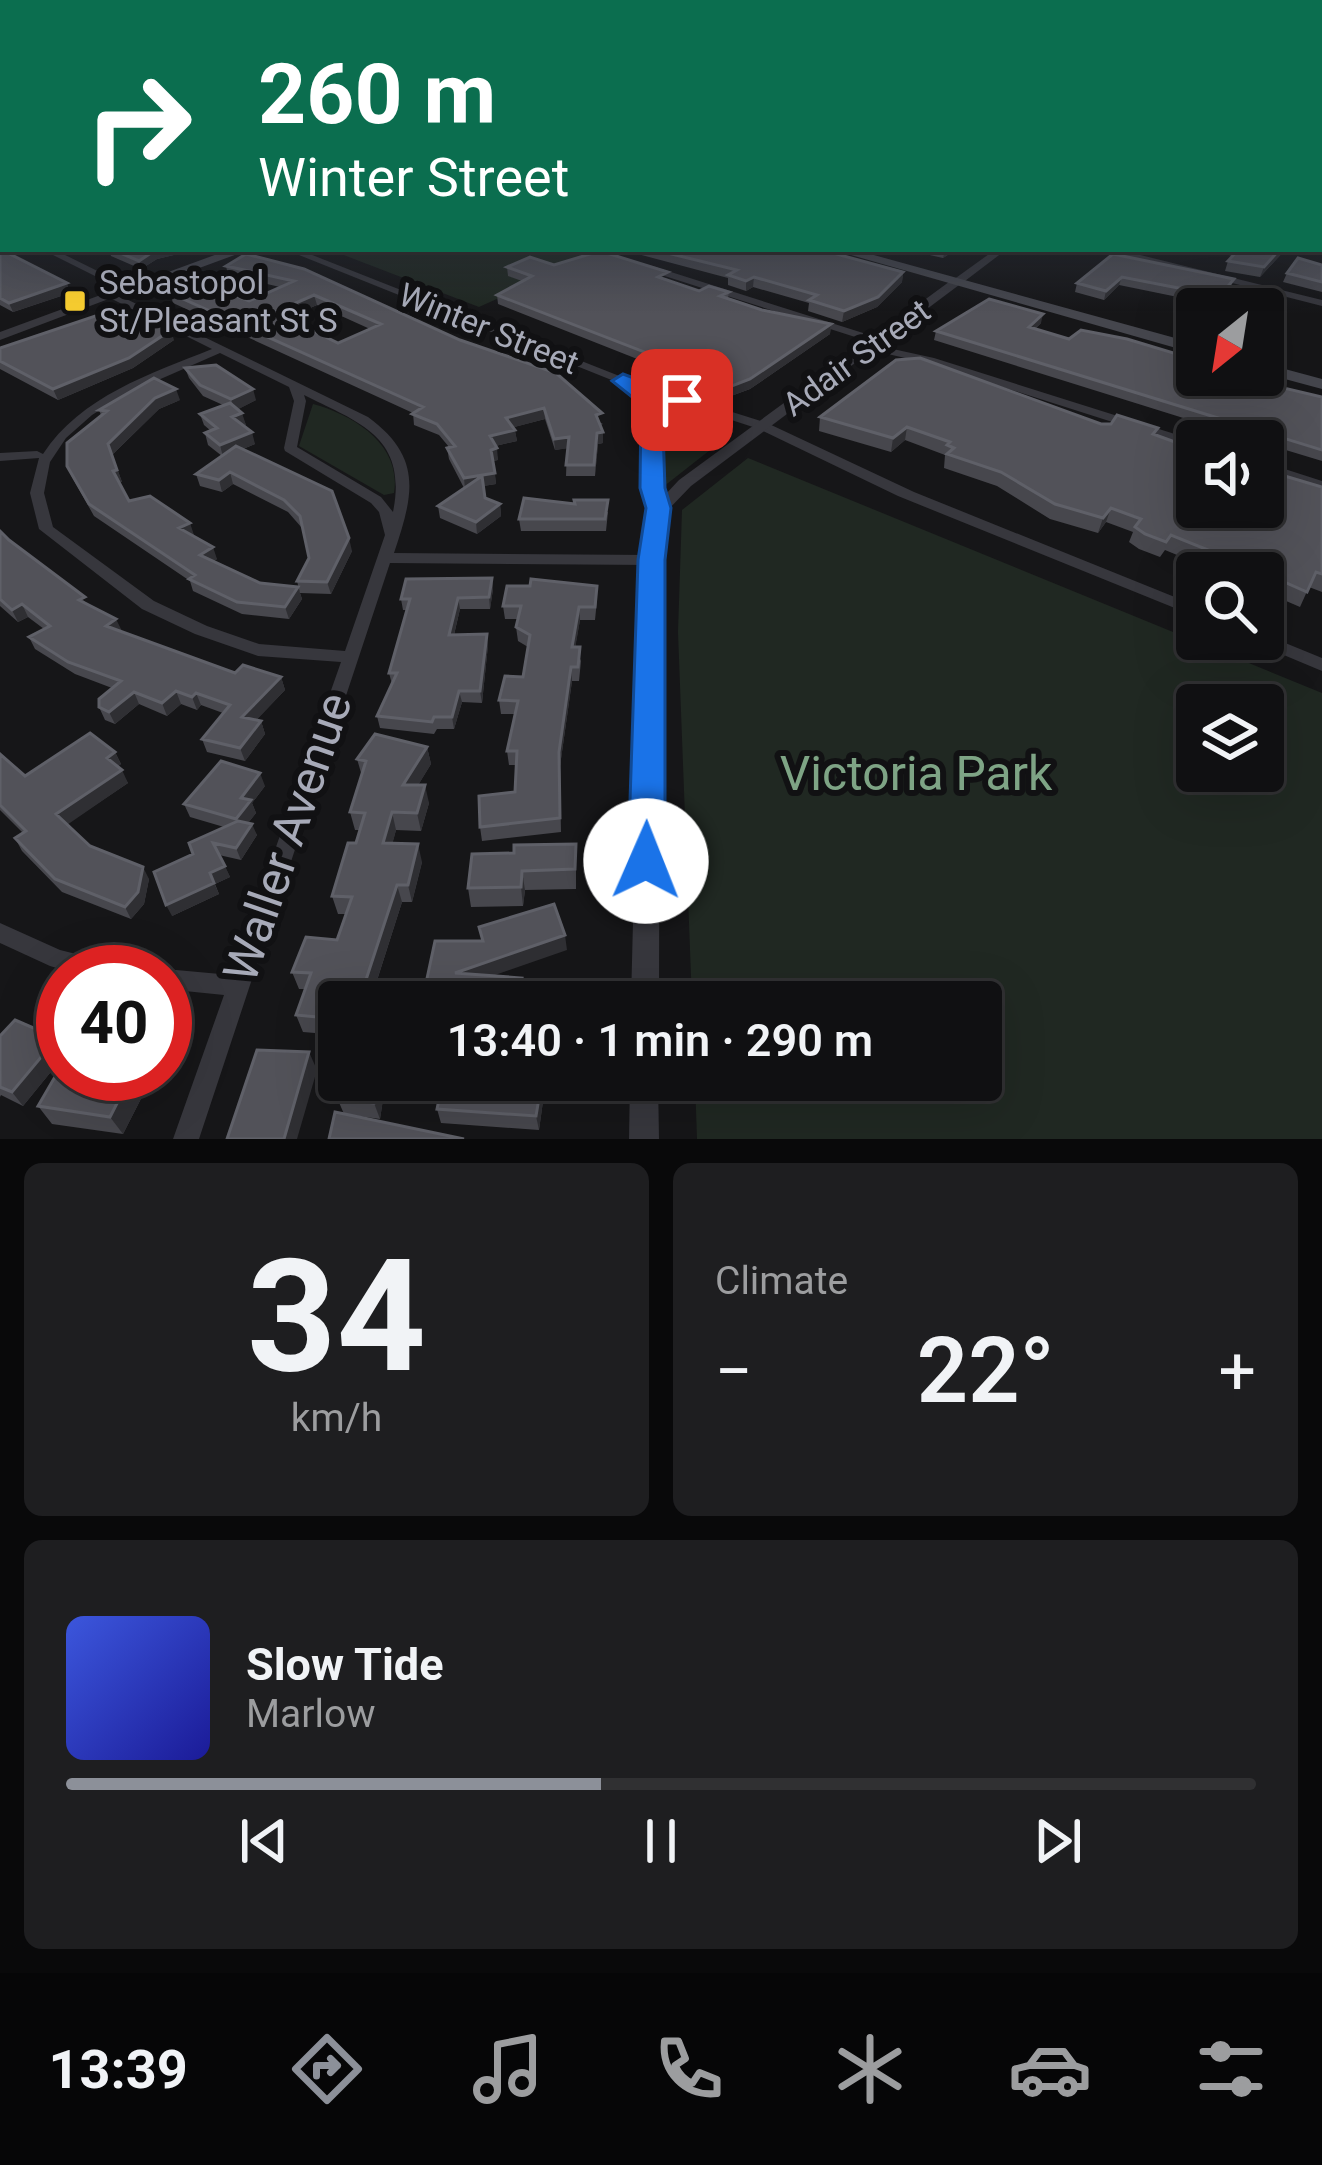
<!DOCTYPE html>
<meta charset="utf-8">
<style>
:root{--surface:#101012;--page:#1e1e20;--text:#f1f3f6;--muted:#9c9d9f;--line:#303032;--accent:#8c9099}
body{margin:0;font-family:Roboto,sans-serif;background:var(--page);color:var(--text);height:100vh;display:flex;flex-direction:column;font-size:45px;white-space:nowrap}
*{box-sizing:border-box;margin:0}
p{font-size:39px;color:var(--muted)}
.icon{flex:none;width:66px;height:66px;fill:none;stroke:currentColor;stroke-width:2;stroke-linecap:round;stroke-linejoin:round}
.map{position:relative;height:1139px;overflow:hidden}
.details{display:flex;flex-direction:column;gap:24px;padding:24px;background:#09090a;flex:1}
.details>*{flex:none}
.hud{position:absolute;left:0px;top:0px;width:1323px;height:252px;box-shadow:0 12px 48px #0002,0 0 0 3px var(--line);background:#0b6e4f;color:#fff;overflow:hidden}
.needle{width:78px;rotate:210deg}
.tools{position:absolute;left:1176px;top:288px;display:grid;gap:24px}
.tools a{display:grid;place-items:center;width:108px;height:108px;border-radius:12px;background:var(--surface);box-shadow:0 12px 48px #0002,0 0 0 3px var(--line);font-size:60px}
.speed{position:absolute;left:36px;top:945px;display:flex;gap:24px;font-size:60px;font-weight:700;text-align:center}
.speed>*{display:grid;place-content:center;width:156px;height:156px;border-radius:50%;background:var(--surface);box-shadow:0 12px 48px #0002,0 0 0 3px var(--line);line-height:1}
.speed .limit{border:18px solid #d22;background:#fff;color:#111}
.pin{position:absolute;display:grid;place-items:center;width:102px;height:102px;color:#fff;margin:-51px;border-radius:24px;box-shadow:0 6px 18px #0006}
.me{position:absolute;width:132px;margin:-66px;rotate:1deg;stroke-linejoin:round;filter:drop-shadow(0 0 9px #0008)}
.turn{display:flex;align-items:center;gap:42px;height:252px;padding:0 60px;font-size:54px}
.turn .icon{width:156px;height:156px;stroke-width:2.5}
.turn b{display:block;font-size:84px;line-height:102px}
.big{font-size:90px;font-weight:600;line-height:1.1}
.details .widget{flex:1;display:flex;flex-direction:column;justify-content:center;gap:18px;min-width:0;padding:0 42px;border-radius:18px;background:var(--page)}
.details .dial{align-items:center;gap:0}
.dial b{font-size:156px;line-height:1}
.song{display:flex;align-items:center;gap:36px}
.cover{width:144px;height:144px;border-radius:18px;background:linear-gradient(135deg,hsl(230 70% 55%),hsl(240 70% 35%))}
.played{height:12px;border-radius:6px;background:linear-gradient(90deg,var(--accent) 45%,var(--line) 45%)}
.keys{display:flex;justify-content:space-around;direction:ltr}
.heat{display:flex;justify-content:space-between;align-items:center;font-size:66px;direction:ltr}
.details .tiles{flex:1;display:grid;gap:24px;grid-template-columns:1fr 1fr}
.widget:last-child{grid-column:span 2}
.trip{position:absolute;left:318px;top:981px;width:684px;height:120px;border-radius:12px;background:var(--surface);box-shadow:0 12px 48px #0002,0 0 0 3px var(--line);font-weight:600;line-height:120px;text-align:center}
.dock{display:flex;height:192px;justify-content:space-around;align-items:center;background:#060607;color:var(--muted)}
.dock .icon{width:84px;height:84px}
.dock .on{color:var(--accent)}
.dock b{font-size:54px;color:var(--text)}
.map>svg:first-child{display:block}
</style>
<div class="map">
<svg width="1322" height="1139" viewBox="0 0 1322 1139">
<rect width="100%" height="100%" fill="#161618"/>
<path fill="#202822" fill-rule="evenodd" d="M328 249H607L479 307Z
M313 404C354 415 402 445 394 493L384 495 299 446Z
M670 407 726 424 733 432 663 487V409Z
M748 458 1322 693V1139H697L695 1080H981V1002H692L678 632 682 510ZM1263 705V771H1197V705Z"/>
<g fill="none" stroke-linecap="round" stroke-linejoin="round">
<path fill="#37373d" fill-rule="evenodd" d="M0 224 3 225V231L0 230Z
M1320 235 1322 236V242L1320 241Z
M41 249H53L134 289 125 291Z
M284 249H297L627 379 767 423 914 492 1197 606V617L898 496 759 429 655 395 664 512 657 516 652 515 644 396 648 393 619 383Z
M996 249H1007L961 284H953V280Z
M1100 249H1116L1322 300V306Z
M652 266 882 339 883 341 874 343 649 271V267Z
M112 292 368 417C424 458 413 496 394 553L651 555 658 560 651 565 390 563 199 1139H173L224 995 165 989V972H157L165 969 231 975 341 662 258 656 195 634 142 609 39 529 30 493 39 458 0 461V453L37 451 43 454C81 396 150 374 212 349L108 297V293ZM220 353 289 387 294 401 284 448 285 451 371 503 379 512 385 535 345 651 259 644 207 626 154 601 53 527 44 493 50 462 66 438 92 415 124 395ZM304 395C360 423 408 437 393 512L381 497 297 447 306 401Z
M870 344 934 358 1197 441V449L927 363 866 349V345Z
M1263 462 1322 481V489L1263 470Z
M1263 634 1322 658V671L1255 643 1253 639H1263Z
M0 923 60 950 120 965 123 972H70L50 966 0 943Z"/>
<path fill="#37373d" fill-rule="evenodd" d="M953 279 963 282 691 486 665 513 660 560 659 1002H631L642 560 649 512 679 480Z
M125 286 135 289 0 340V332Z
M630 1080H658L659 1139H629Z"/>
<path fill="#45464d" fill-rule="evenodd" d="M231 249H251L134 292 122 289Z
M830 249H852L1197 344V354Z
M1263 363 1322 379V389L1263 373Z"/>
</g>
<path fill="#47474d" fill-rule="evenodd" d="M0 249 70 293 13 312 0 305Z
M109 249H199L157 259 141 269 111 256Z
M619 249H818L903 272 902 282 877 307 842 322 808 311 809 303 753 287 746 291 728 285V278Z
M903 249H957L943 258Z
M1204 249H1286L1260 277 1225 271 1228 261 1233 256Z
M246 254 603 424 600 425 603 443 598 444 595 476H566L567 448 555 450 545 419 514 427 517 441 495 446 498 460 493 461 496 484 483 486 485 498 500 504 501 516 477 534 440 518 438 506 464 488 449 459 447 448 449 447 439 435 414 425 413 413 173 303 170 293 249 301 280 287 228 275 226 266ZM317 305 370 329 338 343 287 318Z
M1113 254 1231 287 1217 305 1119 285 1104 300 1075 292 1077 283Z
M554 265 668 281 699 291 729 292 728 299 762 310 831 324 830 334 750 389 731 396 498 304 497 295 522 281 508 276 507 267Z
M1322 265V292L1283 282 1287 273Z
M1041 323 1035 329 1069 339 1249 375 1247 379 1322 397V461L1263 443V441H1257L934 340 936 331Z
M174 340 133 368 58 400 0 369V348Z
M185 368 256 400 238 409 246 425 243 426 255 444 243 449 352 551 331 594 300 593 297 581 309 558 302 528 288 512 233 484 222 492 200 486 196 474 222 456 208 445 205 433 211 431 204 425 200 414 223 405 203 396 189 378Z
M180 400 159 409 112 455 122 482H119L129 501 194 535 192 536 217 559 214 561 260 583 298 587 302 599 289 619 242 614 193 591 190 581 94 516 72 477 67 466 101 415 99 410Z
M820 417 1101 424 1158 428 1155 435 1197 507 1244 511 1322 487V592L1309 587 1300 607 1263 591V573H1215L1216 571 1165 550 1160 557 1139 549 1129 542 1133 532 1106 522 1098 533 1050 519 997 486 944 468 945 455 905 440 891 452 819 431Z
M608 512 606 531H521L519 519Z
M0 531 9 540 121 631 235 673 281 677 285 690 256 720 261 721 265 734 245 761 207 752 202 739 223 713 201 705 197 710 181 704 167 716 139 704 115 724 105 720 99 707 112 688 75 674 35 649 29 637 44 629 28 617 18 622 0 606Z
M492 578 493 589 490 609H460L454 635 488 645 482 703 462 702 454 729H437L434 734 380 728 377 716 392 684 389 673 407 610H403L401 599Z
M597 600 595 620H580L575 647 581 661 579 681H572L560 766 561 832 482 841 480 827 515 792 517 765H509L507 751 515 714H501L499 700 523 677 528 647 518 641 516 627 518 619H505L503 606Z
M427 747 431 764 418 785 429 803 421 831 396 830 392 844 422 862 412 902H402L373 993 381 994 384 1002H339V1035L303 1032 296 1015 305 989H299L292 972 337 940 346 914H338L332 896 360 830H355L350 812 362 776 357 759Z
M115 752 121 764 117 767 128 783 67 824 90 846 149 879 144 904 131 919 62 892 22 851 15 838 23 833 0 810V754L25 776Z
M265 786 252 803 256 813 248 823 257 835 241 860 219 855 230 877 215 884 219 894 172 916 193 854 224 827 190 817 184 804Z
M576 844V889L525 890 523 906 471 907 468 888 514 853Z
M0 1036 57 1038 63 1047V1057L23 1106 1 1095 0 1097Z
M342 1080H386L380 1119 344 1114 338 1100Z
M546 1080 539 1130 441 1123 437 1109Z
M148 1085 123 1134 52 1124 38 1106Z"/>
<path fill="#2f2f33" d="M162 249H199L157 259 141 269 139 261 154 251Z
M945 249H957L943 258Z
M1280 249H1286L1260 277 1264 267Z
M903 272 902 282 877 307 842 322 844 311Z
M754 277 753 287 746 291V281Z
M1122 277 1119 285 1104 300 1106 291Z
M1234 279 1231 287 1217 305 1220 296Z
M67 283 70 293 13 312 9 303Z
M314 295 317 305 277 322 275 312Z
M1043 314 1041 323 1026 336 1029 327Z
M831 324 830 334 750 389 731 396 732 386Z
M171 330 174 340 133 368 58 400 53 389Z
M176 389 180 400 159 409 112 455 122 482 117 483 113 471 108 444 155 398Z
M253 389 256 400 235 411 231 399Z
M544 408 545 419 507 429 506 418Z
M242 413 246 425 236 429 232 417Z
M907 427 905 440 891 452 893 438Z
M515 430 517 441 491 447 490 436Z
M252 432 255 444 223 457 220 445Z
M603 432V443L598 444 595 476 597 433Z
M569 437 570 448 555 450 554 439Z
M497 448 498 460 493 461 491 450Z
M230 472 233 484 222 492 219 480Z
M495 473 496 484 465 489 464 478Z
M500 504 501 516 477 534 476 522Z
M1111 508 1106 522 1098 533 1103 518Z
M190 523 194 535 184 540 179 528Z
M349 538 352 551 331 594 327 582Z
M213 547 217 559 204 567 200 555Z
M492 578 493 589 490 609 489 597Z
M298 587 302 599 289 619 285 607Z
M458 598 460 609 451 647 449 635Z
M22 604 28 617 18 622 12 610Z
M579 607 580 620 573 661 572 647Z
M116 619 122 631 106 626Z
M487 634 488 645 482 703 480 691Z
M571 667 572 681 560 766 561 832 559 752Z
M281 677 285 690 247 730 242 717Z
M176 691 181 704 167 716 162 703Z
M459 691 462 702 454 729 452 717Z
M134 692 139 704 115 724 109 712Z
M196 693 201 705 197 710 192 697Z
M261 721 265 734 245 761 240 748Z
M427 747 431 764 408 802 403 785Z
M115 752 121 764 113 770 107 758Z
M122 770 128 783 64 827 56 814Z
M260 773 265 786 252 803 256 813 241 832 236 819 241 798Z
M425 785 429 803 421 831 417 813Z
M392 812 396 830 388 861 383 843Z
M252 824 257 835 241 860 236 848Z
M418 844 422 862 412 902 408 885Z
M225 866 230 877 215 884 210 873Z
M143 867 149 879 144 904 131 919 125 907Z
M522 871 525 890 523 906 521 887Z
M214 883 219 894 172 916 166 905Z
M397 885 402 902 370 1002 362 992Z
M565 935 567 950 458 988 455 973Z
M522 978 524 993 522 1002H517Z
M57 1038 63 1047V1057L23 1106 12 1092Z
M309 1052 317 1070 297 1139H284Z
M132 1074H141L148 1085 123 1134 110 1117Z
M378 1080H386L380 1119 374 1103Z
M542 1080H546L539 1130 536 1116Z"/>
<path fill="#525259" stroke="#5f6068" stroke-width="3" fill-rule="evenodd" d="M1320 155H1322V162H1320L1322 225 1320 227Z
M3 183V199H2L0 198V184Z
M0 249 67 283 9 303 0 298Z
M111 249H162L154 251 139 261Z
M651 249H818L903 272 878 297 844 311 809 300 817 295 754 277 746 281 728 275 737 270Z
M1239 249H1280L1264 267 1228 261Z
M600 251 668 272 658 277 699 291 709 286 729 292 720 296 762 310 831 324 750 379 732 386 497 295 532 276 507 267 530 257 554 265Z
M246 254 304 269 460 340 556 373 602 413 596 415 603 432 597 433 594 465H566L569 437 554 439 544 408 506 418 515 430 490 436 497 448 491 450 495 473 464 478 447 448 455 446 437 424 412 414 423 407 170 293 202 283 249 301 294 281 226 266ZM314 295 381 324 338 343 275 312Z
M1113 254 1234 279 1220 296 1122 277 1106 291 1077 283Z
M1298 258 1322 265V282L1287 273Z
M989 299 1043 314 1029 327 1069 339 1081 330 1127 339 1197 360V375H1249L1246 379 1322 397V450L936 331Z
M116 309 171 330 129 358 53 389 0 361V348Z
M920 358 1101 424H1111L1117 415 1158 428 1153 434 1197 450V507H1231L1244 511 1247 507H1263V480L1268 471 1322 487V574L1316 572 1307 592 1239 562 1236 567 1220 561 1223 556 1171 535 1166 542 1145 534 1135 527 1141 519 1111 508 1103 518 1055 504 1001 472 947 454 954 448 947 445 950 442 907 427 893 438 820 417 896 360Z
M216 365 253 389 231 399 200 385 185 368Z
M154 378 176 389 155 398 108 444 117 470 113 471 129 501 150 496 190 523 179 528 213 547 200 555 260 583 298 587 285 607 237 602 189 579 195 575 89 504 67 466V443L107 411 99 410Z
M230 403 242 413 232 417 252 432 220 445 205 433 217 428 200 414Z
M236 446 332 491 349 538 327 582 297 581 309 558 300 516 284 500 230 472 219 480 196 474Z
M482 476 485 498 500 504 476 522 438 506Z
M524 498 575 504 574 500H608L605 519H519Z
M0 531 9 540 85 597 79 600 116 619 106 626 235 673 243 665 281 677 242 717 261 721 240 748 202 739 230 705 196 693 192 697 176 691 162 703 134 692 109 712 99 707V699L121 681 68 662 29 637 50 626 22 604 12 610 0 599Z
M492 578 489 597 458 598 449 635 487 634 480 691H459L452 717H434L432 722 377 716 397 673H389L410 599H401L406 579Z
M531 579 597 586 595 607H579L572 647H580L578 667H571L559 752 560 818 480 827 479 796 515 792 517 751H507L518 701 499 700 505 676 523 677 530 635 516 627 521 606H503L507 586H530Z
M90 733 115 752 107 758 122 770 56 814 90 846 143 867 138 892 125 907 55 879 15 838 26 831 0 805V754L25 776Z
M375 734 427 747 403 785H425L417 813 392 812 383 843 418 844 408 885H397L362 992 381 994 379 1002H339V1019L296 1015 311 973 292 972 306 937 337 940 352 897 332 896 348 843H356L365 813 350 812 366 761 357 759Z
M221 761 260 773 241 798 251 800 236 819 184 804Z
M238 821 252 824 236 848 213 843 225 866 210 873 214 883 166 905 154 872 193 854 189 843Z
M576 844 575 869 522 871 521 887 468 888 472 854 514 853V845Z
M554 904 565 935 455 973 522 978 517 1002H422L435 941H483L479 927Z
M15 1020 57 1038 12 1092 0 1087V1036Z
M257 1050 309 1052 284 1139H227Z
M63 1063V1074H132L110 1117 38 1106Z
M342 1080H378L374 1103 338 1100Z
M443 1080H542L536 1116 437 1109Z
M335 1112 464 1139H329Z"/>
<linearGradient id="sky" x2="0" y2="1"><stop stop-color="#0c0c0d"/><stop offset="0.49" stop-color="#363c48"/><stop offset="1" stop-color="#363c48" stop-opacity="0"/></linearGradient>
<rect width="1322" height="314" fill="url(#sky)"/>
<path fill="#1a73e8" stroke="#114b97" stroke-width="3" d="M623 374 693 400 682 406 662 400 665 488 671 508 665 560V861L659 872 646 877 634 872 628 861 638 560 646 508 640 488 641 404 612 381Z"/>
<rect fill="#f6cc30" stroke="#111113" stroke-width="4.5" x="63" y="289" width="24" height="24" rx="6"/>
<g text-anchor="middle" stroke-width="12" stroke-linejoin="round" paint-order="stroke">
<g font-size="33" fill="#a7aab8" stroke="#111113" text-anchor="start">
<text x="99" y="294">Sebastopol<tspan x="99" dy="38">St/Pleasant St S</tspan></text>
</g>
<g font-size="33" fill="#a7aab8" stroke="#111113">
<text transform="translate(489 328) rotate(22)" y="12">Winter Street</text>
<text transform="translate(856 357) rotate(-36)" y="12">Adair Street</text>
</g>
<g font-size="48" fill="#7ea485" stroke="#111113">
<text x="916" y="790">Victoria Park</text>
</g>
<g font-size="48" fill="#a7aab8" stroke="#111113">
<text transform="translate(287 837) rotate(-71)" y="17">Waller Avenue</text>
</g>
</g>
</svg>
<div class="tools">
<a><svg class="needle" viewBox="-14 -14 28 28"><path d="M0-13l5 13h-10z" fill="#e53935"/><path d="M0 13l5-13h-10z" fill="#9c9d9f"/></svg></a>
<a><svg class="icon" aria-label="sound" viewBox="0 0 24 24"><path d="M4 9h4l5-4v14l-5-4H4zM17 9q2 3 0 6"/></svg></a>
<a><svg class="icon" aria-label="search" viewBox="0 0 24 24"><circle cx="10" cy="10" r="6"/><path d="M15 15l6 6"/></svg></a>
<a><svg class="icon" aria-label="layers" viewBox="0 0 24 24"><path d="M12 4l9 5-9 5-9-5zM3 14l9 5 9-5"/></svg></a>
</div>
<div class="speed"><div class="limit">40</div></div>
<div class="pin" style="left:682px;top:400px;background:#d93025"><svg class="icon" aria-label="arrive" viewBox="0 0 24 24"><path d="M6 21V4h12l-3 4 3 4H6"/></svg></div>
<svg class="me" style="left:646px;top:861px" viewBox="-20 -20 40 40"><circle r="19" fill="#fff"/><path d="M0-13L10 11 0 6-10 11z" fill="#1a73e8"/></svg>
<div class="trip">13:40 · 1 min · 290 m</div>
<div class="hud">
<div class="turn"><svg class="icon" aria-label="right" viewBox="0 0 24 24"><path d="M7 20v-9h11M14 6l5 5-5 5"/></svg><div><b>260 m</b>Winter Street</div></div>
</div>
</div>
<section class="details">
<div class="tiles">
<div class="widget dial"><b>34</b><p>km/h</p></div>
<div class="widget"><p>Climate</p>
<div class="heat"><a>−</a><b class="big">22°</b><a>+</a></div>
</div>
<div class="widget">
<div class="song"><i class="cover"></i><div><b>Slow Tide</b><p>Marlow</p></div></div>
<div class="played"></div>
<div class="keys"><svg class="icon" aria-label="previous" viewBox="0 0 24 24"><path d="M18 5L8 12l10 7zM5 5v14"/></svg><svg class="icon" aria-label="pause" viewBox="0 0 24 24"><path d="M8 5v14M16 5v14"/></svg><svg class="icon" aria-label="next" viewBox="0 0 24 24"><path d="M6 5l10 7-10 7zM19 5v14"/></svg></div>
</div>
</div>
</section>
<nav class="dock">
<b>13:39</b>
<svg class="icon on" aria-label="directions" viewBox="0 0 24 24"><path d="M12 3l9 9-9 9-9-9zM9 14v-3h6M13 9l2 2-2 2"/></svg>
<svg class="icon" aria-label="music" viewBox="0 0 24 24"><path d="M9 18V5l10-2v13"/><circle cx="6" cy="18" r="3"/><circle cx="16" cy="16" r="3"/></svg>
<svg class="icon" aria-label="phone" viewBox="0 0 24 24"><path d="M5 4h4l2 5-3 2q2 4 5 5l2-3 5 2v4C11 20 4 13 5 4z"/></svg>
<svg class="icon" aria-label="climate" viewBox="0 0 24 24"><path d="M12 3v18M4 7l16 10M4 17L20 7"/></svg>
<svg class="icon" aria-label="car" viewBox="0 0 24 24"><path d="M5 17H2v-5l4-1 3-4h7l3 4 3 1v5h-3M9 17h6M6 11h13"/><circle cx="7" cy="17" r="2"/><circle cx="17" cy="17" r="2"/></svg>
<svg class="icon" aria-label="filters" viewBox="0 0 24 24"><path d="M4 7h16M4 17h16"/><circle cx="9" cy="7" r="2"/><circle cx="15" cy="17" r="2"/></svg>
</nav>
